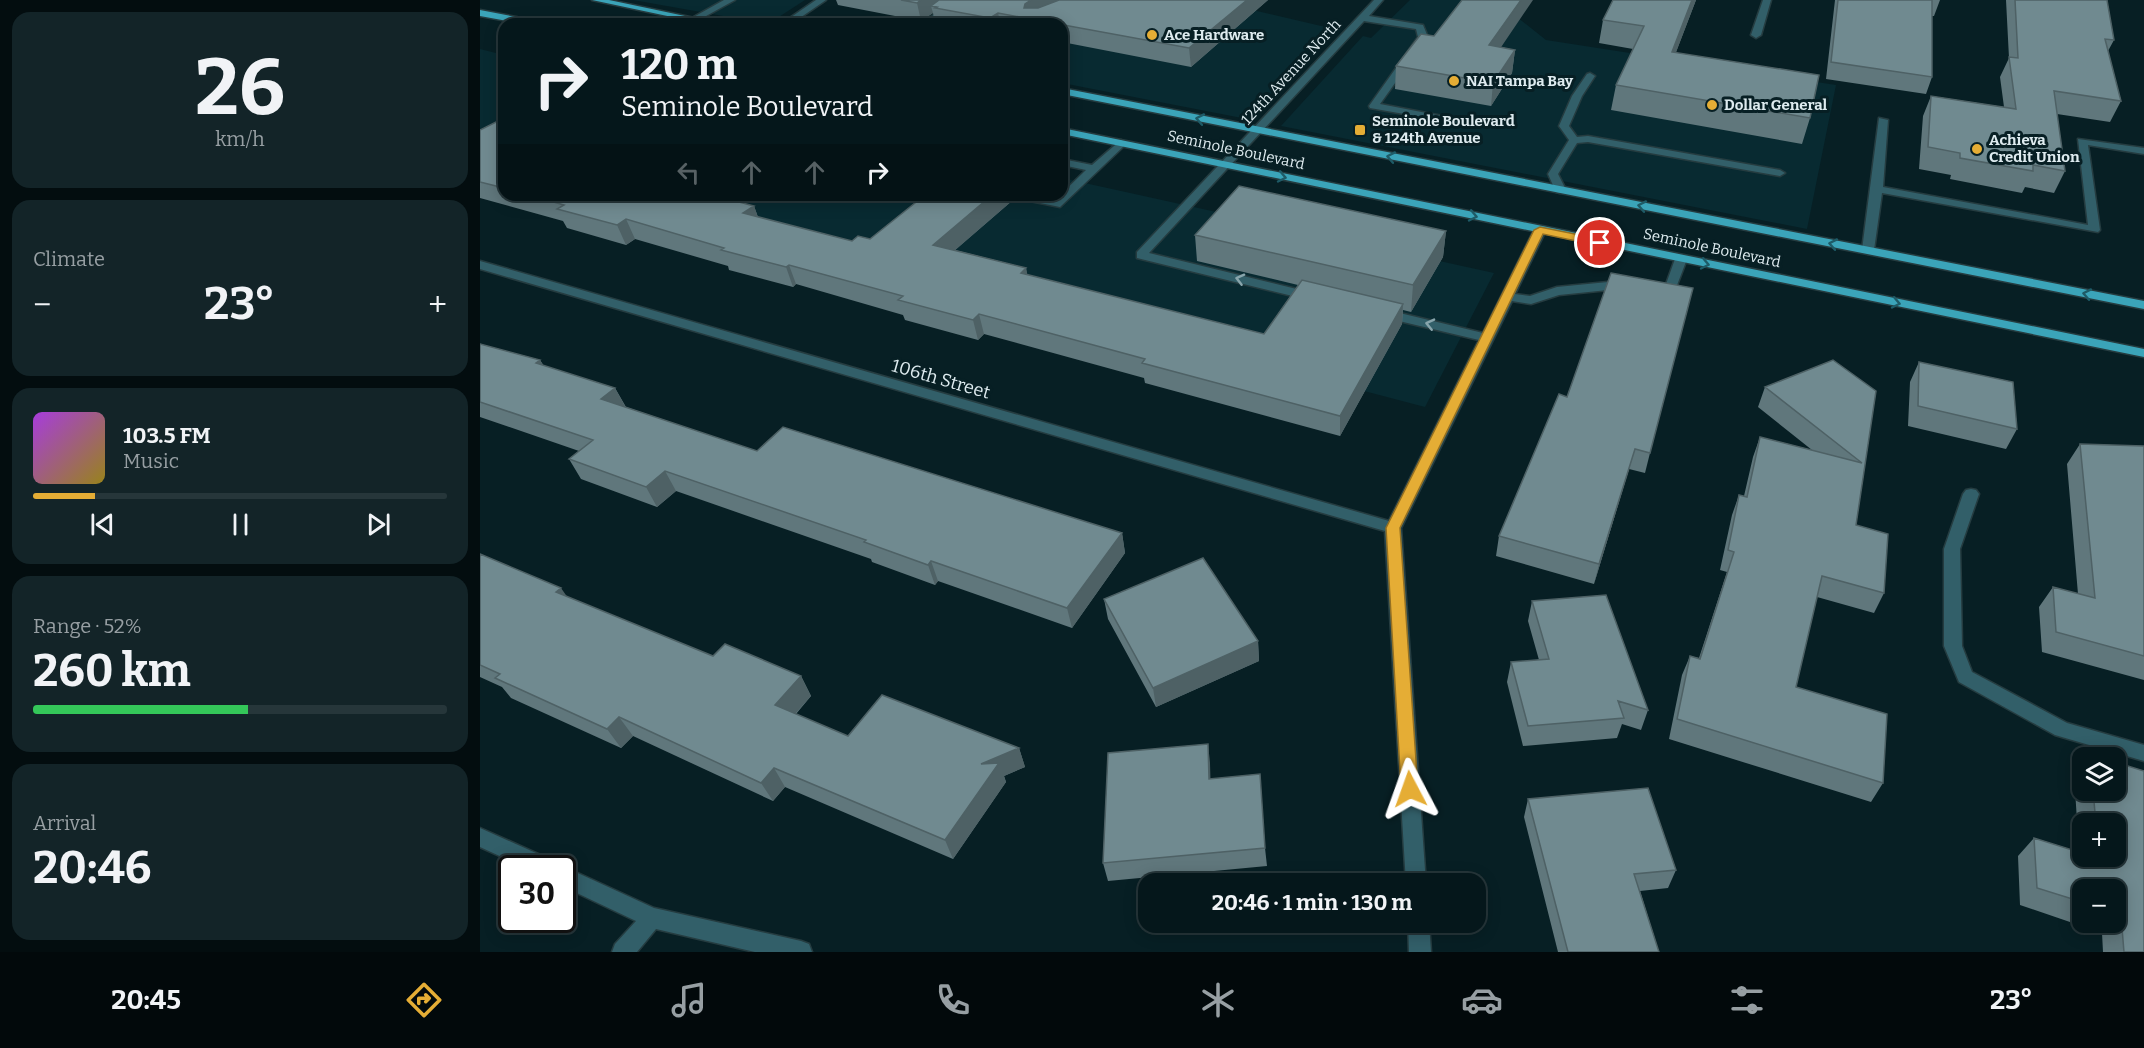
<!DOCTYPE html>
<meta charset="utf-8">
<style>
:root{--surface:#05171b;--page:#132428;--text:#f1f3f6;--muted:#979fa3;--line:#26363a;--accent:#e5ad35}
body{margin:0;font-family:Bitter,serif;background:var(--page);color:var(--text);height:100vh;display:flex;flex-direction:column;font-size:22px;white-space:nowrap}
*{box-sizing:border-box;margin:0}
p{font-size:20px;color:var(--muted)}
.icon{flex:none;width:33px;height:33px;fill:none;stroke:currentColor;stroke-width:2;stroke-linecap:round;stroke-linejoin:round}
.map{position:relative;flex:1;overflow:hidden}
.sheet{display:flex;flex-direction:column;gap:12px;padding:12px;background:#030d0f;width:480px}
.sheet>*{flex:none}
.hud{position:absolute;left:18px;top:18px;width:570px;height:183px;border-radius:18px;box-shadow:0 3px 15px #0003,0 0 0 2px var(--line);background:#05171b;color:var(--text);overflow:hidden}
.tools{position:absolute;left:1592px;top:747px;display:grid;gap:12px}
.tools a{display:grid;place-items:center;width:54px;height:54px;border-radius:12px;background:var(--surface);box-shadow:0 3px 15px #0003,0 0 0 2px var(--line);font-size:30px}
.speed{position:absolute;left:18px;top:855px;display:flex;gap:12px;font-size:30px;font-weight:700;text-align:center}
.speed>*{display:grid;place-content:center;width:78px;height:78px;border-radius:50%;background:var(--surface);box-shadow:0 3px 15px #0003,0 0 0 2px var(--line);line-height:1}
.speed .limit{border:3px solid #111;border-radius:9px;background:#fff;color:#111}
.pin{position:absolute;display:grid;place-items:center;width:51px;height:51px;color:#fff;margin:-26px;border:3px solid #fff;border-radius:50%;box-shadow:0 2px 6px #0007}
.me{position:absolute;width:66px;margin:-33px;rotate:356deg;stroke-linejoin:round;filter:drop-shadow(0 0 4px #0008)}
.turn{display:flex;align-items:center;gap:21px;height:126px;padding:0 24px;font-size:27px}
.turn .icon{width:78px;height:78px;stroke-width:2.5}
.turn b{display:block;font-size:42px;line-height:51px}
.lanes{display:flex;align-items:center;height:57px;padding:0 24px;background:#0003;justify-content:center;gap:30px;direction:ltr}
.lanes .off{opacity:.35}
.big{font-size:45px;font-weight:700;line-height:1.1}
.sheet .card{flex:1;display:flex;flex-direction:column;justify-content:center;gap:9px;min-width:0;padding:0 21px;border-radius:18px;background:var(--page)}
.sheet .dial{align-items:center;gap:0}
.dial b{font-size:78px;line-height:1}
.song{display:flex;align-items:center;gap:18px}
.cover{width:72px;height:72px;border-radius:9px;background:linear-gradient(135deg,hsl(280 70% 55%),hsl(50 70% 35%))}
.played{height:6px;border-radius:3px;background:linear-gradient(90deg,var(--accent) 15%,var(--line) 15%)}
.keys{display:flex;justify-content:space-around;direction:ltr}
.heat{display:flex;justify-content:space-between;align-items:center;font-size:33px;direction:ltr}
.charge{height:9px;border-radius:4px;background:linear-gradient(90deg,#34c759 52%,var(--line) 0)}
.trip{position:absolute;left:658px;top:873px;width:348px;height:60px;border-radius:18px;background:var(--surface);box-shadow:0 3px 15px #0003,0 0 0 2px var(--line);font-weight:700;line-height:60px;text-align:center}
.dock{display:flex;height:96px;justify-content:space-around;align-items:center;background:#02090b;color:var(--muted)}
.dock .icon{width:42px;height:42px}
.dock .current{color:var(--accent)}
.dock b{font-size:27px;color:var(--text)}
main{display:flex;flex:1;min-height:0}
.map>svg:first-child{display:block}
</style>
<main>
<section class="sheet">
<div class="card dial"><b>26</b><p>km/h</p></div>
<div class="card"><p>Climate</p>
<div class="heat"><a>−</a><b class="big">23°</b><a>+</a></div>
</div>
<div class="card">
<div class="song"><i class="cover"></i><div><b>103.5 FM</b><p>Music</p></div></div>
<div class="played"></div>
<div class="keys"><svg class="icon" aria-label="previous" viewBox="0 0 24 24"><path d="M18 5L8 12l10 7zM5 5v14"/></svg><svg class="icon" aria-label="pause" viewBox="0 0 24 24"><path d="M8 5v14M16 5v14"/></svg><svg class="icon" aria-label="next" viewBox="0 0 24 24"><path d="M6 5l10 7-10 7zM19 5v14"/></svg></div>
</div>
<div class="card"><p>Range · 52%</p><b class="big">260 km</b><div class="charge"></div></div>
<div class="card"><p>Arrival</p><b class="big">20:46</b></div>
</section>
<div class="map">
<svg width="1664" height="952" viewBox="0 0 1664 952">
<rect width="100%" height="100%" fill="#071f24"/>
<path fill="#082a31" d="M153 0H325L288 24Z
M730 0 854 29 767 119 582 83V24H571Z
M930 0H1007L1018 2 1066 40 1356 85 1327 229 801 126 883 36 891 38Z
M0 49 24 55V164L0 158Z
M582 178 1014 273 945 407 141 195H582Z"/>
<g fill="none" stroke-linecap="round" stroke-linejoin="round">
<g stroke="#253c40" stroke-width="3">
<path id="minor" d="M244 0H255L217 21 210 19Z
M336 0H346L311 24H301Z
M476 0H486L450 24H440Z
M894 0H903L889 16 943 25 948 37 900 104 983 120 988 123 987 125 890 108 889 106 938 37 936 29 884 21 669 253 837 294 839 297 837 300 833 301 657 258V252Z
M1283 0H1291L1281 35 1276 38 1271 35Z
M1110 73 1115 76 1102 96 1089 126 1097 137 1108 136 1300 170 1305 173 1300 176 1108 142 1097 143 1078 174 1086 190 1080 193 1076 192 1068 174 1089 140 1079 126 1092 96 1107 74Z
M1399 118 1408 120 1403 187 1608 225 1598 139 1664 148V154L1608 145 1620 230 1618 232 1402 193 1394 250 1388 254 1382 250Z
M641 140 646 143 645 145 580 207 535 198 529 195H549L574 201 606 170 582 165V159L612 165Z
M1060 227 1066 230 1035 294 1050 296 1077 287 1128 282 1145 284 1151 288 1145 292 1128 290 1079 295 1051 304 1032 301 921 528 946 884H926L905 531 0 269V261L909 521 999 340 898 316 897 313 903 309 1003 333 1054 230Z
M1201 255 1207 259 1194 293 1174 294 1172 291 1174 288 1185 287 1195 259Z
M1491 489 1496 490 1499 494 1480 549 1482 646 1492 672 1587 723 1664 745V761L1575 735 1479 682 1464 646V549L1483 494 1486 490Z
M0 828 74 861 77 868 82 866 89 869 174 908 321 941 329 944 332 952H275L176 929 157 952H132L135 944 156 921 82 886V868H46L0 847Z
M928 922H949L951 952H929Z"/>
</g>
<g stroke="#253c40" stroke-width="3">
<path id="major" d="M112 0H129L243 24H225Z
M0 10 57 21 61 24H43L0 16Z
M582 88 1664 301V309L582 94Z
M582 128 1664 349V357L582 134Z"/>
</g>
<use href="#minor" fill="#325f69" fill-rule="evenodd"/>
<use href="#major" fill="#3ba4b9" fill-rule="evenodd"/>
</g>
<path fill="#60777c" fill-rule="evenodd" d="M356 0H788L711 67 582 42V24H458L455 23 453 13 441 21 358 5Z
M1133 0H1216L1196 52 1330 118 1322 144 1131 110 1136 85 1153 49 1119 43 1123 20Z
M1355 0H1460L1454 16H1452V77L1446 94 1346 79Z
M1526 0H1627L1634 40 1628 51 1641 101 1630 122 1577 114 1585 171 1574 193 1545 187 1542 193 1470 179 1471 175 1439 169 1443 116 1451 96 1524 107 1520 77 1529 58Z
M1021 47 1035 50 1032 73 1011 106 915 89 916 66Z
M24 118V195H249L244 198 274 206 278 217 372 241 390 239 445 195H532L533 200 475 250 546 268 547 275 784 334 818 285 717 261 715 235 966 231 963 257 931 312 923 310 922 324 860 436 665 383 664 378 504 334 498 340 425 320 423 315 316 284 313 287 249 270 248 266 155 239 146 245 87 228 83 221 0 198V130Z
M0 344 60 360 64 366 135 388 146 407 277 451 642 533 645 553 592 628 458 581 455 585 392 562 391 559 196 491 177 507 101 479 89 459 99 451 0 417Z
M1439 362 1537 429 1526 449 1428 426 1430 382Z
M1285 387 1396 391 1376 525 1404 593 1394 613 1337 597 1316 687 1403 783 1391 802 1189 739 1202 675 1210 656 1219 658 1247 572 1240 570 1252 515 1259 495 1264 496 1273 457 1280 437 1332 450 1278 407Z
M1079 394 1170 453 1165 473 1149 469 1114 584 1016 556 1019 536Z
M1600 444 1664 446V680L1562 652 1559 607 1573 587 1598 594 1587 464Z
M0 554 87 597 233 656 321 676 331 696 316 714 368 736 539 748 545 767 524 776 526 782 473 859 305 787 293 801 153 736 141 748 31 698 22 687 0 677Z
M624 599 778 641 779 661 676 707 628 619Z
M1052 601 1168 710 1161 730 1142 724 1137 738 1043 746 1027 682 1031 662 1059 660 1048 621Z
M730 763V779L785 848 787 866 628 881 623 863Z
M1602 764V790H1635L1664 952H1623L1622 933 1540 905 1538 856 1554 838 1599 852 1594 774ZM1602 824H1635V856H1602ZM1602 890H1635V922H1602Z
M1048 799 1196 870 1188 888 1160 891 1179 952H1078L1044 817Z"/>
<path fill="#4e6165" d="M441 0H472L457 7 451 6 453 13 441 21 437 3Z
M551 0H604L558 15 544 8 545 4Z
M767 0H788L711 67 709 48Z
M1041 0H1053L1007 68 1009 45Z
M1212 0H1216L1187 76 1192 52Z
M518 13 521 24H511L510 18Z
M1035 50 1032 73 1011 106 1013 83Z
M220 195H249L226 210Z
M512 195H532L533 200 458 265 453 245Z
M274 206 281 226 263 213Z
M146 219 155 239 146 245 137 225Z
M966 231 963 257 931 312 933 285Z
M309 265 316 284 313 287 306 267Z
M546 268 550 288 541 273Z
M923 304 922 324 860 436V416Z
M499 314 504 334 498 340 493 320Z
M60 360 72 380 56 363Z
M135 388 146 408 121 399Z
M1155 449 1149 469 1114 584 1119 564Z
M185 471 196 491 177 507 166 487Z
M642 533 645 553 592 628 587 608Z
M451 561 458 581 455 585 448 565Z
M81 588 95 608 76 592Z
M778 641 779 661 676 707 673 688Z
M321 676 331 696 306 724 295 705Z
M139 717 153 736 141 748 127 729Z
M728 744 730 763 731 798 729 779Z
M539 748 545 767 524 776 526 782 473 859 465 840 501 764Z
M294 768 305 787 293 801 281 783Z"/>
<path fill="#708a90" stroke="#4e6165" stroke-width="1.5" d="M421 0H441L437 3Z
M459 0H551L545 4 544 8H558L579 0H767L709 48 518 13 510 18 455 8 457 7 451 6Z
M982 0H1041L1009 45 1035 50 1013 83 916 66 941 34 954 36Z
M1133 0H1212L1192 52 1339 75 1330 118 1136 85 1164 26 1123 20Z
M1358 0H1452V77L1351 62Z
M1535 0H1627L1634 40 1625 39 1641 101 1574 91 1585 171 1553 165V171L1480 158V153L1448 147 1451 96 1536 109 1529 57 1538 58Z
M24 118V188L0 182V130Z
M759 186 966 231 933 285 715 235Z
M49 195H233L274 206 263 213 372 241 378 236 390 239 445 195H512L453 245 546 268 541 273 784 334 822 280 923 304 860 416 662 363 665 359 499 314 493 320 418 300 423 296 309 265 306 267 241 250 244 248 146 219 137 225 77 209 84 205Z
M1131 273 1213 288 1170 453 1155 449 1119 564 1019 536 1079 394 1087 397Z
M0 344 60 360 56 363 135 388 121 399 277 451 303 427 642 533 587 608 451 561 448 565 384 542 386 540 185 471 166 487 89 459 113 440 0 402Z
M1353 360 1396 391 1376 525 1408 534 1404 593 1342 576 1316 687 1407 714 1403 783 1197 719 1210 656 1220 659 1254 552 1248 550 1259 495 1267 497 1280 437 1382 463 1285 387Z
M1439 362 1533 382 1537 429 1438 406Z
M1600 444 1664 446V656L1576 632 1573 587 1615 598Z
M0 554 81 588 76 592 233 656 245 644 321 676 295 705 368 736 402 695 539 748 501 764 519 763 465 840 294 768 281 783 139 717 127 729 15 678 20 674 0 665Z
M723 558 778 641 673 688 624 599Z
M1126 595 1168 710 1138 701 1144 718 1048 726 1031 662 1069 659 1052 601Z
M728 744 729 779 780 774 785 848 623 863 628 753Z
M1610 755 1620 758H1610Z
M1635 762 1664 771V952H1644L1641 916 1635 914V890H1602V902L1557 888 1554 838 1602 853V856H1612L1619 859V856H1635V824H1616L1613 790H1635Z
M1168 788 1196 870 1154 874 1179 952H1088L1048 799Z"/>
<defs><path id="oneway-chevron" d="M-2-3.5L2.5 0L-2 3.5" fill="none" stroke-width="1.6" stroke-linecap="round" stroke-linejoin="round" transform="scale(1.5)"/></defs>
<g stroke="#1e5b67">
<use href="#oneway-chevron" transform="translate(720 119) rotate(-169)"/>
<use href="#oneway-chevron" transform="translate(911 157) rotate(-169)"/>
<use href="#oneway-chevron" transform="translate(802 177) rotate(12)"/>
<use href="#oneway-chevron" transform="translate(1162 206) rotate(-169)"/>
<use href="#oneway-chevron" transform="translate(993 216) rotate(12)"/>
<use href="#oneway-chevron" transform="translate(1353 244) rotate(-169)"/>
<use href="#oneway-chevron" transform="translate(1225 264) rotate(12)"/>
<use href="#oneway-chevron" transform="translate(1607 294) rotate(-169)"/>
<use href="#oneway-chevron" transform="translate(1416 303) rotate(12)"/>
</g>
<g stroke="#88a5ac">
<use href="#oneway-chevron" transform="translate(760 279) rotate(-166)"/>
<use href="#oneway-chevron" transform="translate(950 324) rotate(-167)"/>
</g>
<path fill="#e5ad35" stroke="#957022" stroke-width="1.5" d="M1060 227 1120 239 1125 243 1120 246 1063 234 920 528 938 789 936 794 930 797 924 794 921 789 906 528 1054 230Z"/>
<g fill="#e5ad35" stroke="#071f24" stroke-width="2">
<circle cx="672" cy="35" r="6"/>
<circle cx="974" cy="81" r="6"/>
<circle cx="1232" cy="105" r="6"/>
<rect x="874" y="124" width="12" height="12" rx="3"/>
<circle cx="1497" cy="149" r="6"/>
</g>
<g text-anchor="middle" stroke-width="6" stroke-linejoin="round" paint-order="stroke">
<g font-size="15" font-weight="bold" fill="#deebef" stroke="#071f24" text-anchor="start">
<text x="684" y="40">Ace Hardware</text>
<text x="986" y="86">NAI Tampa Bay</text>
<text x="1244" y="110">Dollar General</text>
<text x="892" y="126">Seminole Boulevard<tspan x="892" dy="17">&amp; 124th Avenue</tspan></text>
<text x="1509" y="145">Achieva<tspan x="1509" dy="17">Credit Union</tspan></text>
</g>
<g font-size="15" fill="#deebef" stroke="#071f24">
<text transform="translate(811 72) rotate(-47)" y="5">124th Avenue North</text>
<text transform="translate(756 150) rotate(12)" y="5">Seminole Boulevard</text>
<text transform="translate(1232 248) rotate(12)" y="5">Seminole Boulevard</text>
</g>
<g font-size="18" fill="#deebef" stroke="#071f24">
<text transform="translate(461 379) rotate(16)" y="6">106th Street</text>
</g>
</g>
</svg>
<div class="tools">
<a><svg class="icon" aria-label="layers" viewBox="0 0 24 24"><path d="M12 4l9 5-9 5-9-5zM3 14l9 5 9-5"/></svg></a>
<a>+</a>
<a>−</a>
</div>
<div class="speed"><div class="limit">30</div></div>
<div class="pin" style="left:1120px;top:243px;background:#d93025"><svg class="icon" aria-label="arrive" viewBox="0 0 24 24"><path d="M6 21V4h12l-3 4 3 4H6"/></svg></div>
<svg class="me" style="left:930px;top:789px" viewBox="-20 -20 40 40"><path d="M0-17L14 15 0 8-14 15z" fill="#e5ad35" stroke="#fff" stroke-width="4"/></svg>
<div class="trip">20:46 · 1 min · 130 m</div>
<div class="hud">
<div class="turn"><svg class="icon" aria-label="right" viewBox="0 0 24 24"><path d="M7 20v-9h11M14 6l5 5-5 5"/></svg><div><b>120 m</b>Seminole Boulevard</div></div>
<div class="lanes"><svg class="icon off" aria-label="left" viewBox="0 0 24 24"><path d="M17 20v-9H6M10 6l-5 5 5 5"/></svg><svg class="icon off" aria-label="ahead" viewBox="0 0 24 24"><path d="M12 20V5M6 11l6-6 6 6"/></svg><svg class="icon off" aria-label="ahead" viewBox="0 0 24 24"><path d="M12 20V5M6 11l6-6 6 6"/></svg><svg class="icon" aria-label="right" viewBox="0 0 24 24"><path d="M7 20v-9h11M14 6l5 5-5 5"/></svg></div>
</div>
</div>
</main>
<nav class="dock">
<b>20:45</b>
<svg class="icon current" aria-label="directions" viewBox="0 0 24 24"><path d="M12 3l9 9-9 9-9-9zM9 14v-3h6M13 9l2 2-2 2"/></svg>
<svg class="icon" aria-label="music" viewBox="0 0 24 24"><path d="M9 18V5l10-2v13"/><circle cx="6" cy="18" r="3"/><circle cx="16" cy="16" r="3"/></svg>
<svg class="icon" aria-label="phone" viewBox="0 0 24 24"><path d="M5 4h4l2 5-3 2q2 4 5 5l2-3 5 2v4C11 20 4 13 5 4z"/></svg>
<svg class="icon" aria-label="climate" viewBox="0 0 24 24"><path d="M12 3v18M4 7l16 10M4 17L20 7"/></svg>
<svg class="icon" aria-label="car" viewBox="0 0 24 24"><path d="M5 17H2v-5l4-1 3-4h7l3 4 3 1v5h-3M9 17h6M6 11h13"/><circle cx="7" cy="17" r="2"/><circle cx="17" cy="17" r="2"/></svg>
<svg class="icon" aria-label="filters" viewBox="0 0 24 24"><path d="M4 7h16M4 17h16"/><circle cx="9" cy="7" r="2"/><circle cx="15" cy="17" r="2"/></svg>
<b>23°</b>
</nav>
